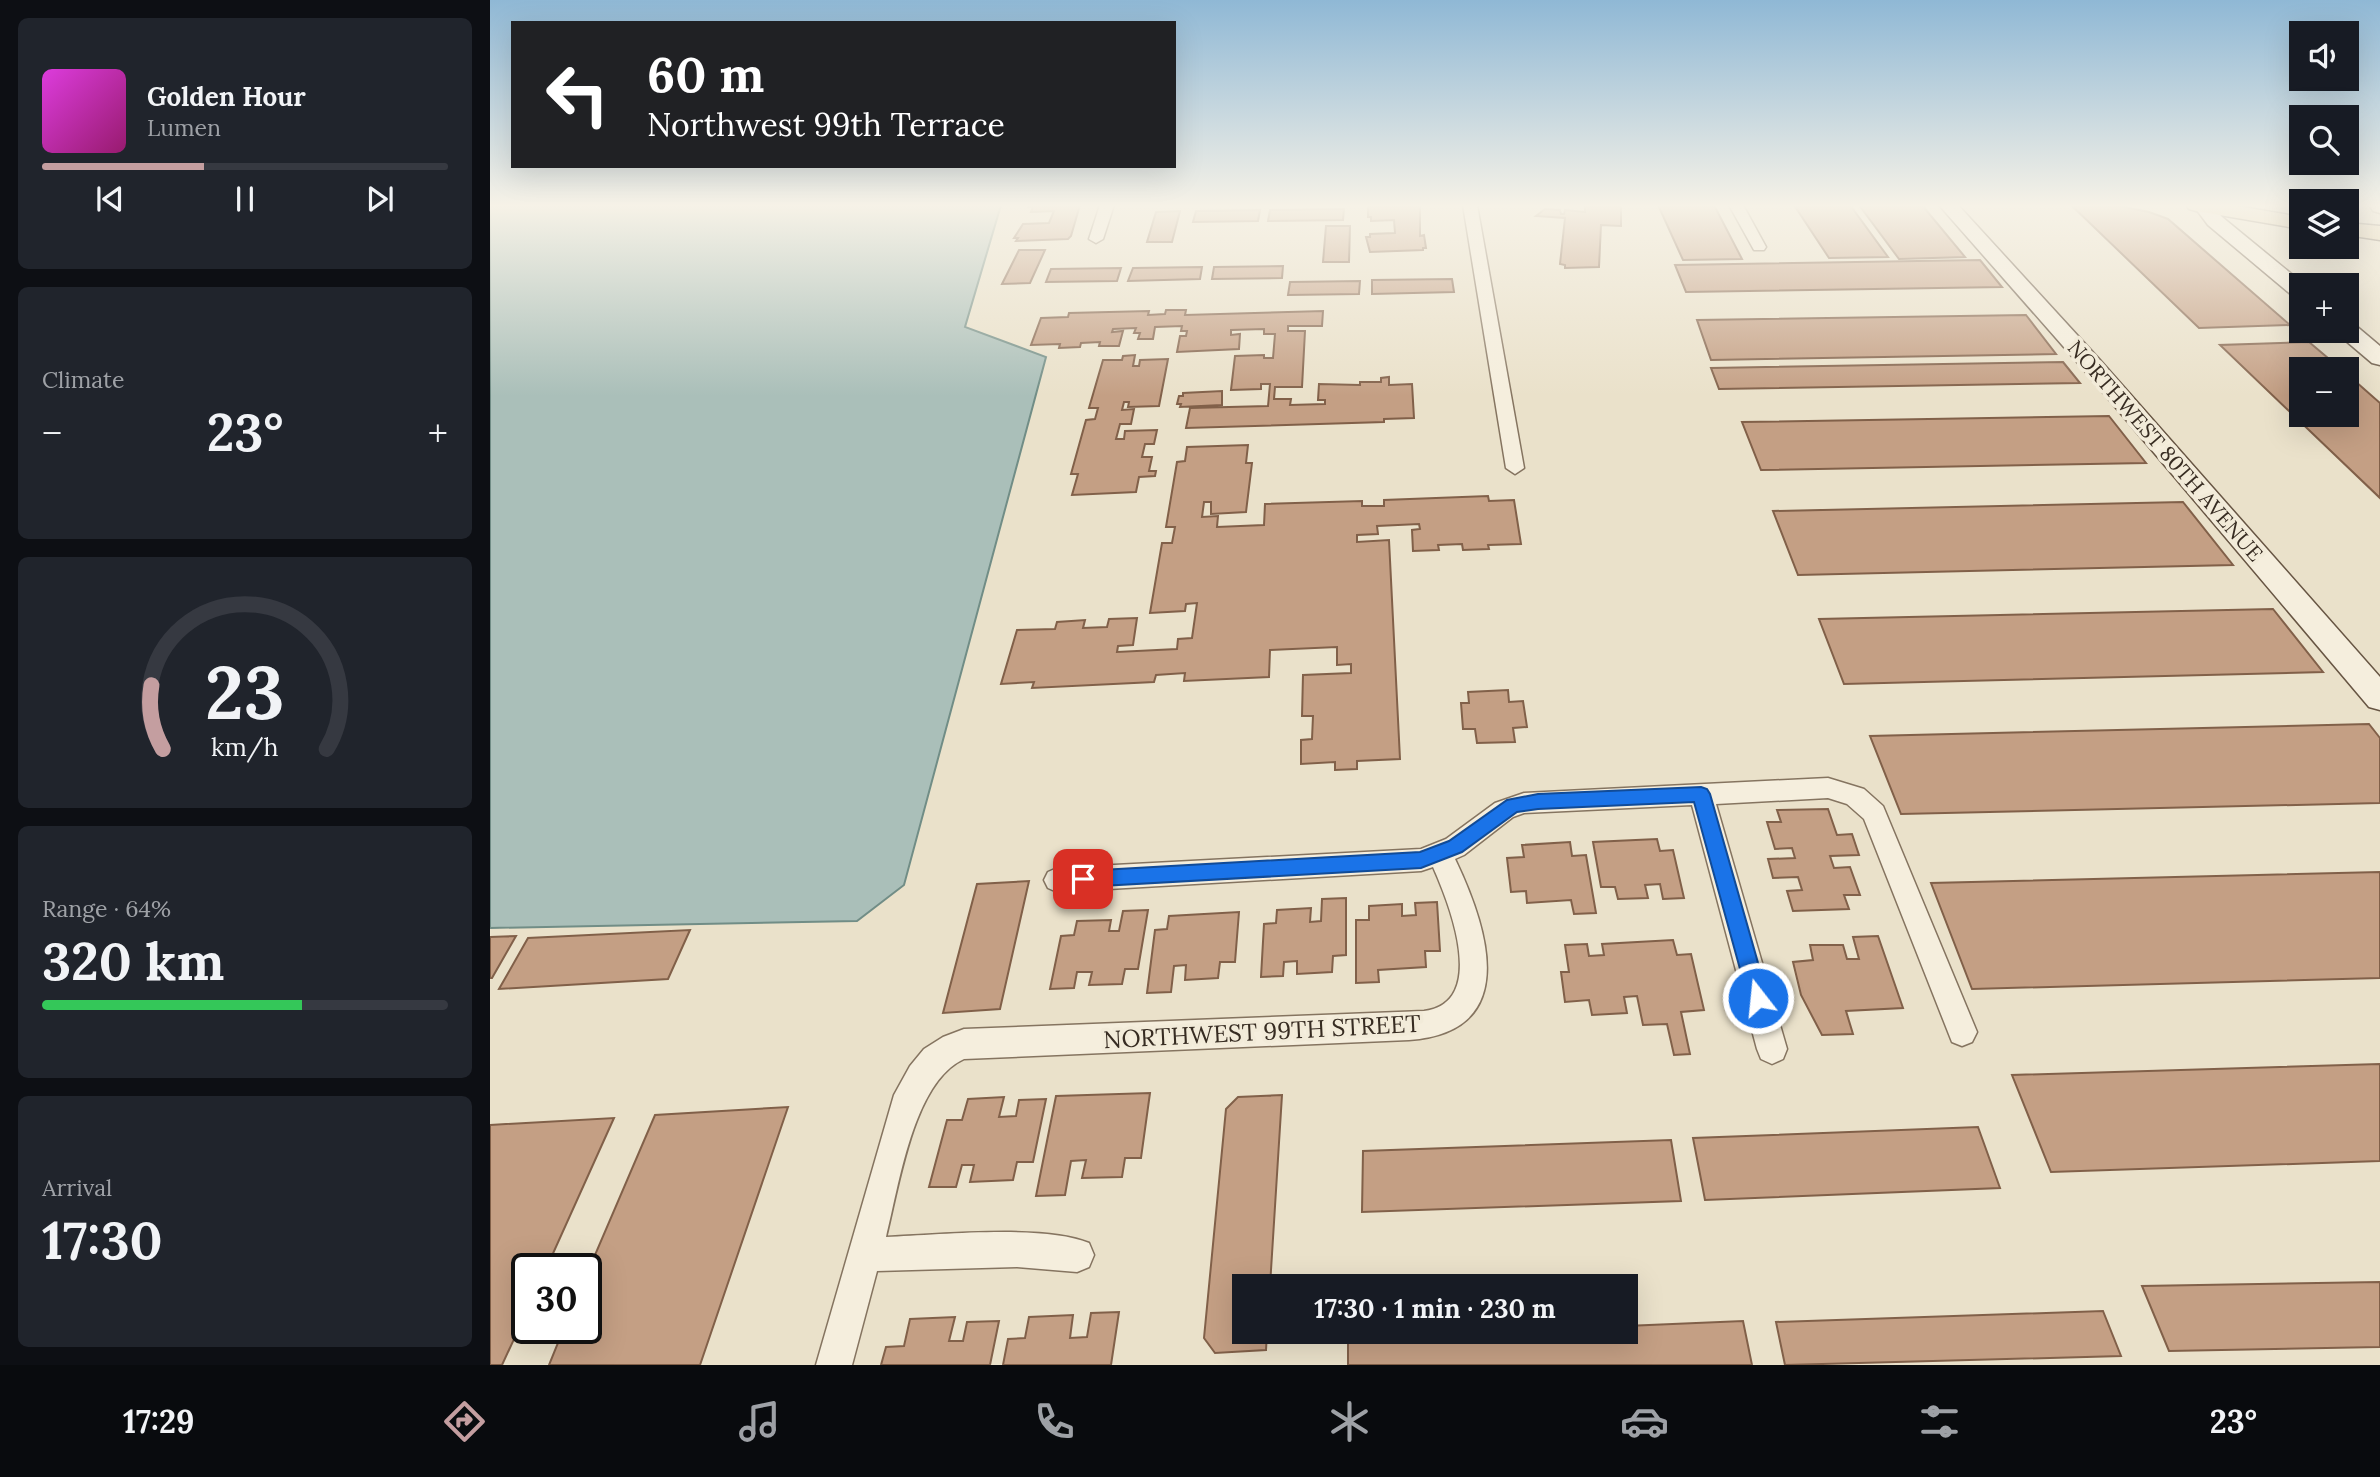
<!DOCTYPE html>
<meta charset="utf-8">
<style>
:root{--surface:#171b24;--page:#20242c;--text:#f1f3f6;--muted:#9ea1a6;--line:#363941;--accent:#c49ea0}
body{margin:0;font-family:Lora,serif;background:var(--page);color:var(--text);height:100vh;display:flex;flex-direction:column;font-size:26px;white-space:nowrap}
*{box-sizing:border-box;margin:0}
p{font-size:23px;color:var(--muted)}
.icon{flex:none;width:38px;height:38px;fill:none;stroke:currentColor;stroke-width:2;stroke-linecap:round;stroke-linejoin:round}
.map{position:relative;flex:1;overflow:hidden}
.details{display:flex;flex-direction:column;gap:18px;padding:18px;background:#0d0f14;width:490px}
.details>*{flex:none}
.guide{position:absolute;left:21px;top:21px;width:665px;height:147px;border-radius:0px;box-shadow:0 7px 28px #0002;background:#202124;color:#fff;overflow:hidden}
.controls{position:absolute;left:1799px;top:21px;display:grid;gap:14px}
.controls a{display:grid;place-items:center;width:70px;height:70px;border-radius:0px;background:var(--surface);box-shadow:0 7px 28px #0002;font-size:35px}
.speed{position:absolute;left:21px;top:1253px;display:flex;gap:14px;font-size:35px;font-weight:700;text-align:center}
.speed>*{display:grid;place-content:center;width:91px;height:91px;border-radius:50%;background:var(--surface);box-shadow:0 7px 28px #0002;line-height:1}
.speed .limit{border:4px solid #111;border-radius:10px;background:#fff;color:#111}
.pin{position:absolute;display:grid;place-items:center;width:60px;height:60px;color:#fff;margin:-30px;border-radius:14px;box-shadow:0 4px 10px #0006}
.me{position:absolute;width:77px;margin:-38px;rotate:344deg;stroke-linejoin:round;filter:drop-shadow(0 0 5px #0008)}
.turn{display:flex;align-items:center;gap:24px;height:147px;padding:0 21px;font-size:32px}
.turn .icon{width:91px;height:91px;stroke-width:2.5}
.turn b{display:block;font-size:49px;line-height:60px}
.big{font-size:52px;font-weight:800;line-height:1.1}
.details .widget{flex:1;display:flex;flex-direction:column;justify-content:center;gap:10px;min-width:0;padding:0 24px;border-radius:10px;background:var(--page)}
.details .dial{align-items:center;gap:0}
.dial svg{height:182px;overflow:visible;fill:none;stroke:var(--line);stroke-width:7;stroke-linecap:round;text-anchor:middle}
.dial text{fill:var(--text);stroke:none}
.song{display:flex;align-items:center;gap:21px}
.cover{width:84px;height:84px;border-radius:10px;background:linear-gradient(135deg,hsl(300 70% 55%),hsl(320 70% 35%))}
.played{height:7px;border-radius:4px;background:linear-gradient(90deg,var(--accent) 40%,var(--line) 40%)}
.keys{display:flex;justify-content:space-around;direction:ltr}
.heat{display:flex;justify-content:space-between;align-items:center;font-size:38px;direction:ltr}
.charge{height:10px;border-radius:5px;background:linear-gradient(90deg,#34c759 64%,var(--line) 0)}
.trip{position:absolute;left:742px;top:1274px;width:406px;height:70px;border-radius:0px;background:var(--surface);box-shadow:0 7px 28px #0002;font-weight:800;line-height:70px;text-align:center}
.menu{display:flex;height:112px;justify-content:space-around;align-items:center;background:#090b0e;color:var(--muted)}
.menu .icon{width:49px;height:49px}
.menu .on{color:var(--accent)}
.menu b{font-size:32px;color:var(--text)}
main{display:flex;flex:1;min-height:0}
.map>svg:first-child{display:block}
</style>
<main>
<section class="details">
<div class="widget">
<div class="song"><i class="cover"></i><div><b>Golden Hour</b><p>Lumen</p></div></div>
<div class="played"></div>
<div class="keys"><svg class="icon" aria-label="previous" viewBox="0 0 24 24"><path d="M18 5L8 12l10 7zM5 5v14"/></svg><svg class="icon" aria-label="pause" viewBox="0 0 24 24"><path d="M8 5v14M16 5v14"/></svg><svg class="icon" aria-label="next" viewBox="0 0 24 24"><path d="M6 5l10 7-10 7zM19 5v14"/></svg></div>
</div>
<div class="widget"><p>Climate</p>
<div class="heat"><a>−</a><b class="big">23°</b><a>+</a></div>
</div>
<div class="widget dial"><svg viewBox="0 0 100 80">
<path d="M14 69A42 42 0 1 1 86 69"/>
<path d="M14 69A42 42 0 0 1 9 41" stroke="#c49ea0"/>
<text x="50" y="56" font-size="32" font-weight="700">23</text>
<text x="50" y="72" font-size="11">km/h</text>
</svg></div>
<div class="widget"><p>Range · 64%</p><b class="big">320 km</b><div class="charge"></div></div>
<div class="widget"><p>Arrival</p><b class="big">17:30</b></div>
</section>
<div class="map">
<svg width="1890" height="1365" viewBox="0 0 1890 1365">
<rect width="100%" height="100%" fill="#eae1ca"/>
<path fill="#aabfb9" stroke="#718d86" stroke-width="2" d="M0 205H511L475 327 556 357 414 885 367 921 0 928Z"/>
<path fill="#c49f84" stroke="#816049" stroke-width="2" d="M541 205H590L581 236 578 239 526 241 528 238H524L533 224 559 223 564 211 541 212 543 207H539Z
M880 205H930V236L934 235 936 248H933V250L880 252 876 237H880V234L905 233 904 220 881 221V217H878V208Z
M1095 205H1131V226L1111 225 1109 267 1075 268V265L1070 264 1075 218 1046 216 1055 209 1070 210 1071 214H1074L1075 210 1095 212Z
M1168 205H1224L1252 259 1193 260Z
M1304 205H1360L1398 257 1339 258Z
M1369 205H1432L1475 257 1409 259Z
M1581 205H1624L1659 212 1678 219 1800 325 1709 328Z
M854 209 853 220 778 221 780 210Z
M770 210 768 221 703 222 706 211Z
M690 211 682 242H657L666 212Z
M836 226H860L859 262H833Z
M529 250H555L540 283 512 284Z
M1490 260 1512 287 1196 292 1185 265Z
M793 266 792 278 722 279 724 267Z
M712 267 710 279 638 281 643 268Z
M631 268 627 281 556 282 561 269Z
M962 279 964 292 882 294V280Z
M870 281 869 294 798 295 800 282Z
M676 310H696L695 315 833 311 832 326H798V331H815L812 387H785L784 399H801L800 405 835 404V400H828L829 384 870 385V382H891V378L899 377V385L922 384 924 418 894 419V422L696 428 700 408 778 406 780 384H771V389L741 390 745 356 774 355V358H783L785 334H774V329L741 330V335L750 334 749 349 687 352 690 336H696L697 331H691L692 326 665 327 663 339H648L650 333H644L646 328 623 329 622 332 633 331 629 346H609L610 342 591 343 590 347 569 348 570 344 541 345 551 318 578 317 579 313 659 311 658 315 675 314Z
M1536 315 1566 354 1221 360 1207 320Z
M1819 342 1851 369H1811V415H1857V374L1890 403V498L1730 345Z
M645 355 643 366H649L650 360 678 359 669 406 638 407 639 402H634L632 410 644 409 641 424H630L626 439H634L635 431 667 430 664 444H655L652 457H662L659 471H666L665 476 649 477 646 492 582 495 588 474H581L596 420 605 419 608 408H599L613 360H632L633 356Z
M1573 362 1590 383 1229 389 1221 368Z
M732 391V405L690 407 691 404H687L689 396H693V393Z
M1619 416 1656 463 1271 470 1252 422Z
M758 445 756 463H762L756 512 721 514V502H714L712 517 728 516 727 527 774 525 775 504 872 501V506H894V500L998 496 999 501 1024 500 1031 544 998 545 999 549 973 550 972 544 948 545 949 550 923 551 922 530 930 529 929 524 887 526 888 534 867 535V542L899 540 910 759 867 761V769L845 770V762L811 764V740L822 739 823 716H812L813 675 861 673V664L847 665V647L780 650 779 677 694 681 695 673 666 675 664 682 542 688 544 682 511 684 527 630 565 629 567 622 595 620 593 628 617 627 619 619 647 618 643 645 628 646 627 652 687 649 688 639 702 638 707 603 696 604 695 611 660 613 672 543H682L685 527H676L687 462 695 461 697 447Z
M1693 502 1743 565 1308 575 1283 511Z
M1783 609 1833 672 1354 684 1329 619Z
M1018 690 1019 702 1033 701 1037 727 1023 728 1025 742 987 743 985 729H973L971 703H979L978 692Z
M1879 724 1890 738V803L1411 814 1380 736Z
M1338 809 1347 835 1362 834 1369 855 1340 856 1344 868 1360 867 1370 895H1354L1359 909 1303 911 1297 891 1312 890 1308 877 1283 878 1278 859 1305 858 1302 848 1285 849 1277 822H1291L1287 810Z
M1167 839 1170 851 1183 850 1194 898 1173 899 1170 884 1155 885 1158 898 1128 899 1125 887H1111L1103 842Z
M1080 842 1082 856 1096 855 1106 913 1084 914 1081 900 1037 903 1036 891 1021 892 1017 858 1034 857 1032 845Z
M1890 872V978L1482 989 1441 883Z
M539 881 510 1009 453 1013 487 884Z
M856 898V955L843 956 842 972 807 974V961L794 962 793 976 771 977 774 924 786 923 787 910 821 908 820 922 831 921 832 899Z
M947 902 950 951H935L936 967 888 970 889 982 866 983V920H879V906L912 904V916L926 915 925 903Z
M658 910 648 969H635L632 984 599 985 602 972H587L584 988 560 989 571 936 584 935 587 921 621 920 619 931H629L633 911Z
M749 912 745 962H730L728 978 695 980 696 965 684 966 681 992 657 993 665 930 677 929 679 916Z
M200 930 178 979 9 989 38 938Z
M26 936 2 978H0V937Z
M1388 936 1413 1008 1356 1011 1363 1034 1332 1035 1311 995 1303 962 1323 960 1320 945H1353L1357 959H1369L1363 937Z
M1183 940 1187 955 1201 954 1214 1010 1191 1012 1200 1054 1184 1055 1177 1024 1153 1025 1147 996 1134 997 1137 1013 1102 1015 1099 1000 1075 1002 1071 972H1079L1075 945 1097 944 1099 956 1114 955 1112 944Z
M1890 1064V1161L1561 1172 1522 1075Z
M660 1093 651 1158H635L632 1177 592 1178 596 1160 581 1161 575 1195 546 1196 566 1096Z
M792 1095 780 1286H754V1332H777L776 1350 725 1353 714 1338 736 1109 748 1097Z
M514 1097 509 1117 526 1116 529 1100 556 1099 543 1162H527L523 1180 480 1182 484 1165H472L466 1187H439L457 1120H472L478 1099Z
M298 1107 210 1365H59L74 1328H96V1276L165 1115Z
M124 1118 56 1269H37V1311L12 1365H0V1125Z
M1488 1127 1510 1188 1215 1200 1203 1138Z
M1181 1140 1191 1201 872 1212 873 1151Z
M1890 1282V1347L1679 1351 1652 1286Z
M1613 1311 1631 1356 1295 1365 1286 1322Z
M629 1312 621 1365H513L518 1339 535 1338 539 1317 583 1315 580 1338 597 1337 601 1313Z
M465 1317 459 1341H473L477 1322 509 1321 500 1365H391L396 1347 414 1346 420 1319Z
M1253 1321 1262 1365H858V1337L991 1332H1136V1326Z"/>
<g fill="none" stroke-linecap="round" stroke-linejoin="round">
<g stroke="#857460" stroke-width="3">
<path id="street" d="M610 205H624L613 239 606 243 599 239Z
M973 205H987L1034 468 1025 474 1016 468Z
M1239 205H1253L1276 247 1274 250H1264Z
M1338 778 1374 789 1393 806 1487 1032 1482 1042 1472 1046 1462 1042 1374 819 1357 804 1338 798 1226 804 1297 1049 1293 1059 1282 1064 1271 1059 1267 1049 1202 805 1034 813 1023 817 974 855 965 859C998 928 1032 1032 919 1040L474 1059C423 1082 409 1186 396 1237 448 1235 554 1224 599 1243L604 1255 599 1267 587 1272 527 1267 387 1271 362 1365H326L404 1095 420 1066 434 1049 453 1037 474 1029 934 1011C999 1003 959 903 943 867L931 871 567 892 558 888 554 880 558 872 567 868 931 849 956 839 1005 803 1034 793Z"/>
</g>
<g stroke="#675543" stroke-width="3">
<path id="secondary" d="M1449 205H1468L1610 360 1890 677V710L1879 707 1594 370Z
M1703 205H1721L1732 217 1815 285H1811V299L1804 297 1718 225Z
M1879 205H1890V213L1883 211Z
M1857 323 1865 325 1890 346V365L1882 363 1849 335 1846 331H1857Z"/>
</g>
<g stroke="#534334" stroke-width="3">
<path id="primary" d="M1696 205H1741L1811 217V229L1706 211 1699 209Z
M1857 223 1890 226V240L1857 235Z"/>
</g>
<use href="#street" fill="#f5eedd" fill-rule="evenodd"/>
<use href="#secondary" fill="#f5eedd" fill-rule="evenodd"/>
<use href="#primary" fill="#e8d4a7" fill-rule="evenodd"/>
</g>
<linearGradient id="sky" x2="0" y2="1"><stop stop-color="#8fb8d5"/><stop offset="0.52" stop-color="#f6f2e7"/><stop offset="1" stop-color="#f6f2e7" stop-opacity="0"/></linearGradient>
<rect width="1890" height="396" fill="url(#sky)"/>
<path fill="#1a73e8" stroke="#114b97" stroke-width="2" d="M1211 787 1217 789 1220 794 1278 998 1275 1005 1268 1008 1261 1005 1258 998 1204 802 1048 809 1027 812 972 852 931 868 593 887 587 884 584 879 587 873 593 871 930 852 959 841 1017 800 1048 794Z"/>
<g text-anchor="middle" stroke-width="7" stroke-linejoin="round" paint-order="stroke">
<g font-size="21" fill="#372c22" stroke="#f2ebd9">
<text transform="translate(1675 451) rotate(49)" y="7">NORTHWEST 80TH AVENUE</text>
</g>
<g font-size="24" fill="#372c22" stroke="#f2ebd9">
<text transform="translate(772 1032) rotate(-3)" y="8">NORTHWEST 99TH STREET</text>
</g>
</g>
</svg>
<div class="controls">
<a><svg class="icon" aria-label="sound" viewBox="0 0 24 24"><path d="M4 9h4l5-4v14l-5-4H4zM17 9q2 3 0 6"/></svg></a>
<a><svg class="icon" aria-label="search" viewBox="0 0 24 24"><circle cx="10" cy="10" r="6"/><path d="M15 15l6 6"/></svg></a>
<a><svg class="icon" aria-label="layers" viewBox="0 0 24 24"><path d="M12 4l9 5-9 5-9-5zM3 14l9 5 9-5"/></svg></a>
<a>+</a>
<a>−</a>
</div>
<div class="speed"><div class="limit">30</div></div>
<div class="pin" style="left:593px;top:879px;background:#d93025"><svg class="icon" aria-label="arrive" viewBox="0 0 24 24"><path d="M6 21V4h12l-3 4 3 4H6"/></svg></div>
<svg class="me" style="left:1268px;top:998px" viewBox="-20 -20 40 40"><circle r="17" fill="#1a73e8" stroke="#fff" stroke-width="3"/><path d="M0-11L8 9 0 5-8 9z" fill="#fff"/></svg>
<div class="trip">17:30 · 1 min · 230 m</div>
<div class="guide">
<div class="turn"><svg class="icon" aria-label="left" viewBox="0 0 24 24"><path d="M17 20v-9H6M10 6l-5 5 5 5"/></svg><div><b>60 m</b>Northwest 99th Terrace</div></div>
</div>
</div>
</main>
<nav class="menu">
<b>17:29</b>
<svg class="icon on" aria-label="directions" viewBox="0 0 24 24"><path d="M12 3l9 9-9 9-9-9zM9 14v-3h6M13 9l2 2-2 2"/></svg>
<svg class="icon" aria-label="music" viewBox="0 0 24 24"><path d="M9 18V5l10-2v13"/><circle cx="6" cy="18" r="3"/><circle cx="16" cy="16" r="3"/></svg>
<svg class="icon" aria-label="phone" viewBox="0 0 24 24"><path d="M5 4h4l2 5-3 2q2 4 5 5l2-3 5 2v4C11 20 4 13 5 4z"/></svg>
<svg class="icon" aria-label="climate" viewBox="0 0 24 24"><path d="M12 3v18M4 7l16 10M4 17L20 7"/></svg>
<svg class="icon" aria-label="car" viewBox="0 0 24 24"><path d="M5 17H2v-5l4-1 3-4h7l3 4 3 1v5h-3M9 17h6M6 11h13"/><circle cx="7" cy="17" r="2"/><circle cx="17" cy="17" r="2"/></svg>
<svg class="icon" aria-label="filters" viewBox="0 0 24 24"><path d="M4 7h16M4 17h16"/><circle cx="9" cy="7" r="2"/><circle cx="15" cy="17" r="2"/></svg>
<b>23°</b>
</nav>
